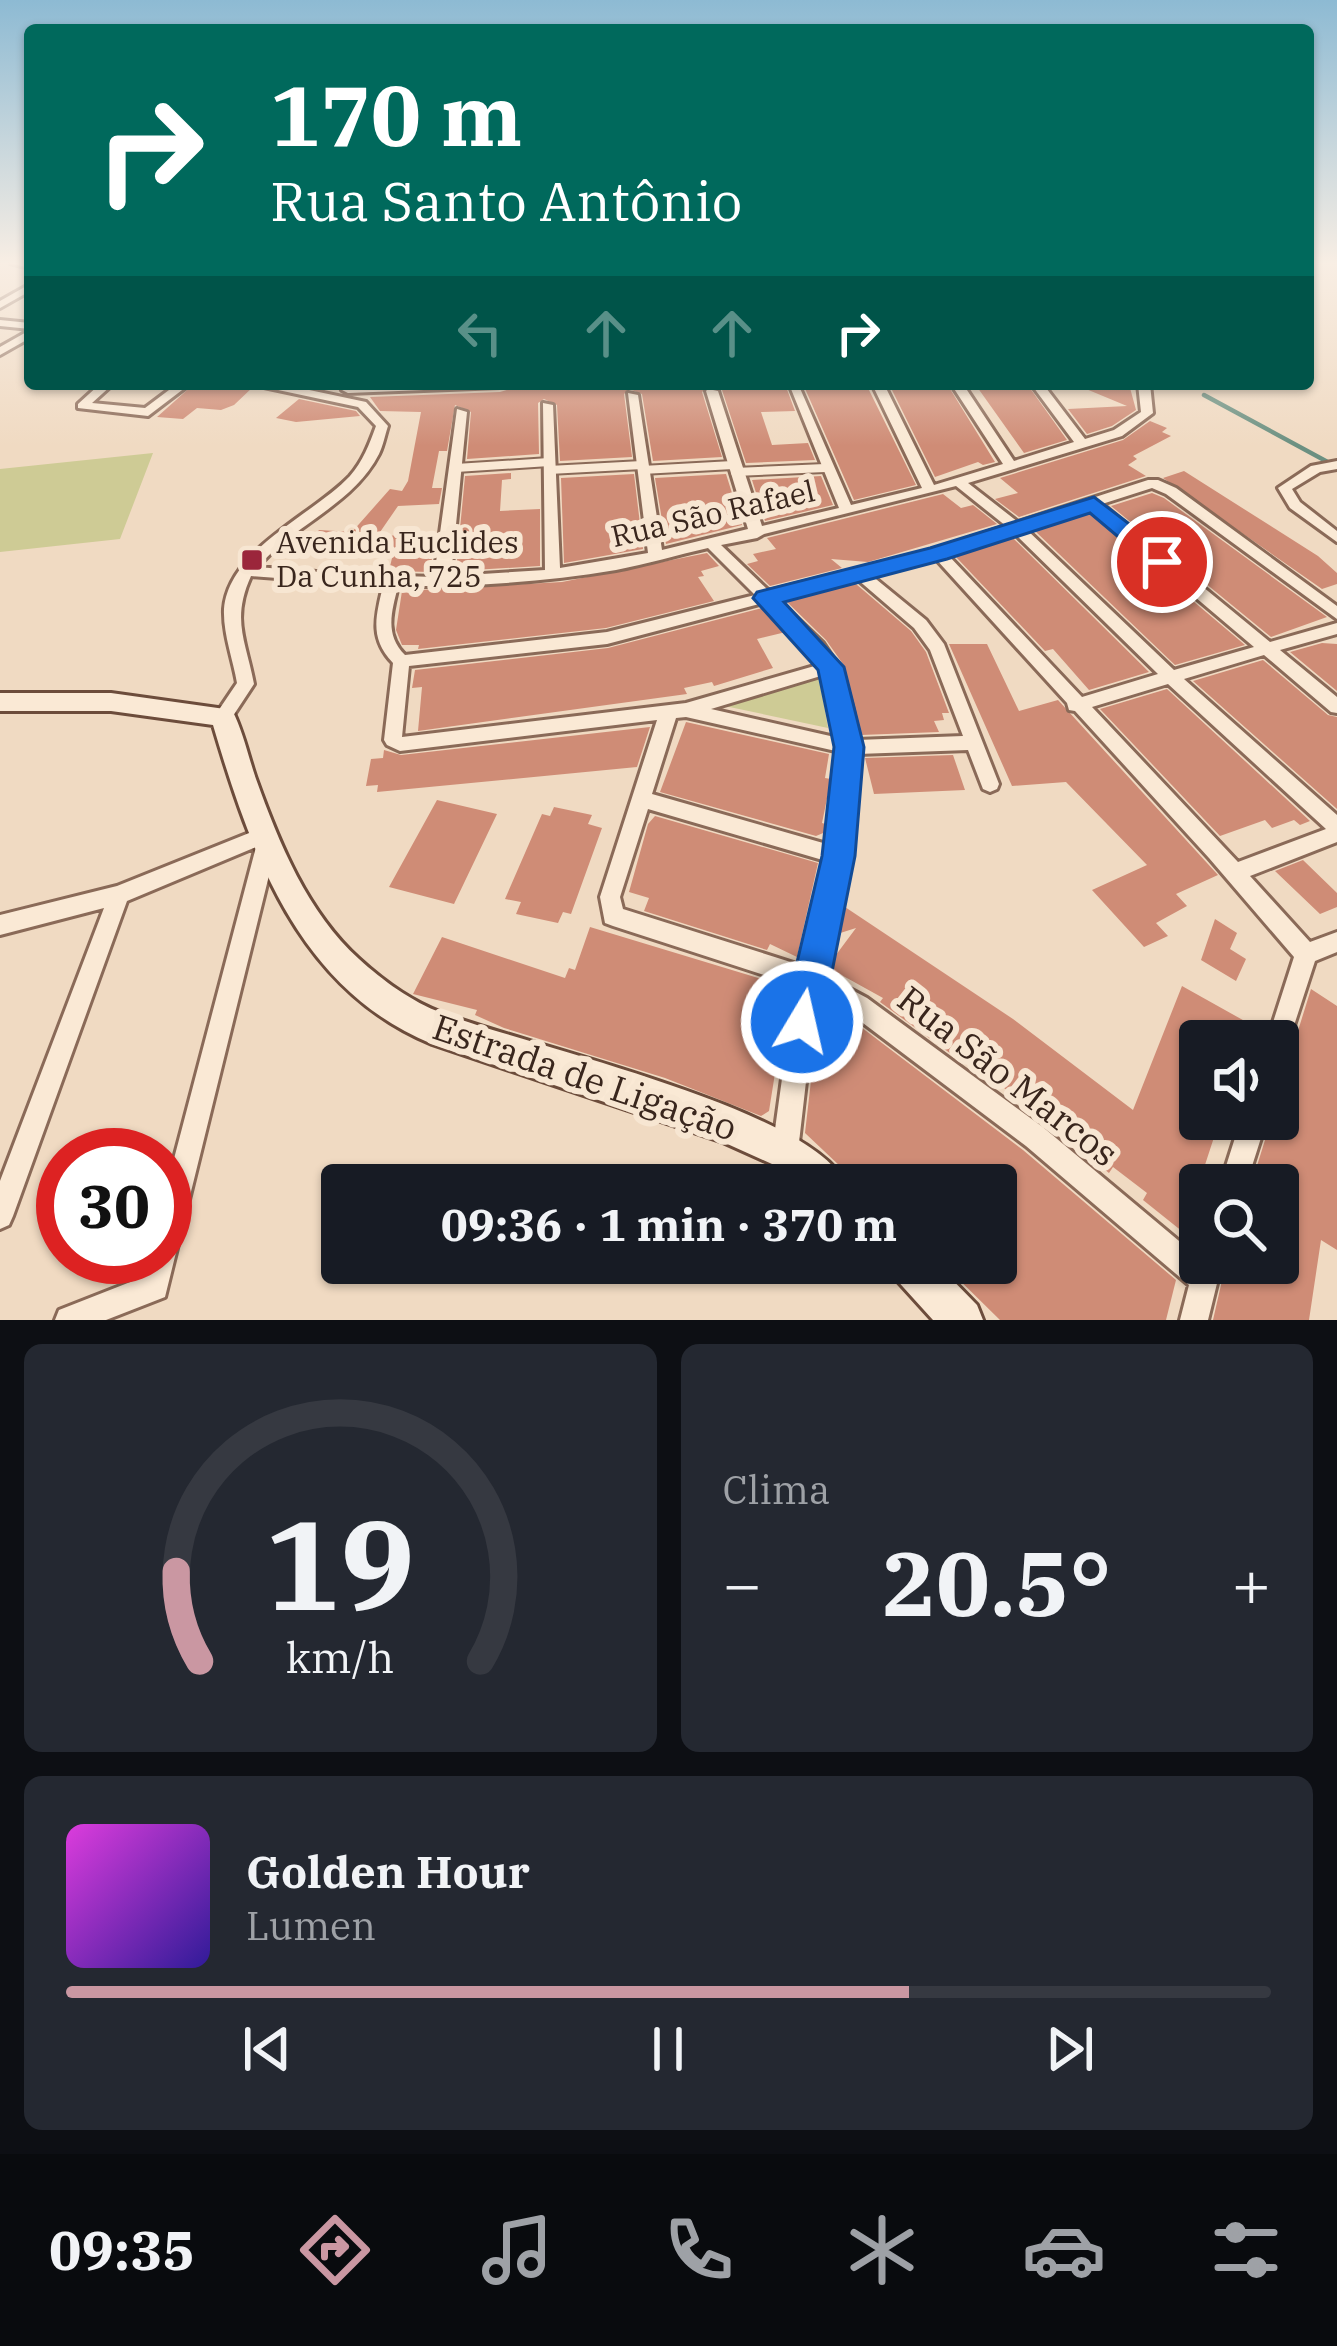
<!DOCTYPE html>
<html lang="pt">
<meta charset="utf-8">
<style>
:root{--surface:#171b24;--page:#242831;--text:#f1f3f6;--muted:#9ea1a6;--line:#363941;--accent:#ca97a2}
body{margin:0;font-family:"IBM Plex Serif",serif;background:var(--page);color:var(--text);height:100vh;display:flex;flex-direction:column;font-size:45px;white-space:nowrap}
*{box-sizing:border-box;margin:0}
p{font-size:39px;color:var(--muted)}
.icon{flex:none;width:66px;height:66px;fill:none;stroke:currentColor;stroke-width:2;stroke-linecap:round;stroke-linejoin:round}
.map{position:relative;height:1320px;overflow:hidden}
.side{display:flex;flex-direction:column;gap:24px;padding:24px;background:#0d0f14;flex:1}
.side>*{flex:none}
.guide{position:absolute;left:24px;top:24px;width:1290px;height:366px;border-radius:12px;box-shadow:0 3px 9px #0004;background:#00695c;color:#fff;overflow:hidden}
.fabs{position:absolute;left:1179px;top:1020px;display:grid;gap:24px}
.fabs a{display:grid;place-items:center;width:120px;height:120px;border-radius:12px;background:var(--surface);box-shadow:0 3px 9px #0004;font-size:60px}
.speed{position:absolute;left:36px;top:1128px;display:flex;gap:24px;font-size:60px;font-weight:700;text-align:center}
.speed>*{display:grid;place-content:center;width:156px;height:156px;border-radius:50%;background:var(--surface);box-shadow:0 3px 9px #0004;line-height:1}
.speed .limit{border:18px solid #d22;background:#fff;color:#111}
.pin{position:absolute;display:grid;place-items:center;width:102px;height:102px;color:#fff;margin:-51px;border:6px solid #fff;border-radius:50%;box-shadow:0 3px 12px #0007}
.me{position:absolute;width:132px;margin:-66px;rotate:9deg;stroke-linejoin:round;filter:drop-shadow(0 0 9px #0008)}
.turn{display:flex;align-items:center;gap:42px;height:252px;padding:0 48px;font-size:54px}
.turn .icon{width:156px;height:156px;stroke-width:2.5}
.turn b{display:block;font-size:84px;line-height:102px}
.lanes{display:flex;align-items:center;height:114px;padding:0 48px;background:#0003;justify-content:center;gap:60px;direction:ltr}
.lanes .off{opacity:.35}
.big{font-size:90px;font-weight:700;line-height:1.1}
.side .widget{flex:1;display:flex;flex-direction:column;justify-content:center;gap:18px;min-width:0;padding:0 42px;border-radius:18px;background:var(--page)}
.side .dial{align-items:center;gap:0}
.dial svg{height:312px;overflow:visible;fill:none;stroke:var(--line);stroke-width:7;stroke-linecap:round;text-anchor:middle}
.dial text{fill:var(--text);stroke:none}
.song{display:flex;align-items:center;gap:36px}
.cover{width:144px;height:144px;border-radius:18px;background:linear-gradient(135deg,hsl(300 70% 55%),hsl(250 70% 35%))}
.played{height:12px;border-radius:6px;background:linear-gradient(90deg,var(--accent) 70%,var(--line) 70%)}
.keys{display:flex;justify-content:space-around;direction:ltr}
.heat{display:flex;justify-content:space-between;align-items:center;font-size:66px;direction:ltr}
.side .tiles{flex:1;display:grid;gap:24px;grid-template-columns:1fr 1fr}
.widget:last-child{grid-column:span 2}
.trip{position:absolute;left:321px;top:1164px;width:696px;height:120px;border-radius:12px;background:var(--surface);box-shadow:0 3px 9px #0004;font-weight:700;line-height:120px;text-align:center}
.tabs{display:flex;height:192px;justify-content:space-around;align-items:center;background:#090b0e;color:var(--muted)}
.tabs .icon{width:84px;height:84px}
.tabs .on{color:var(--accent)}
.tabs b{font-size:54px;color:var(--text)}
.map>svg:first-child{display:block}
</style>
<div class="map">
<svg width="1337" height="1320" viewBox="0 0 1337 1320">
<rect width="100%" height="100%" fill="#f0dac2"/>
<path fill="#cecb95" d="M153 453 120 539 0 552V469Z
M819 676 828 728 720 705Z"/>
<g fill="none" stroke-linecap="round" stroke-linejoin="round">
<path stroke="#6b9081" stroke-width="4.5" d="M1204 395 1337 467"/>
</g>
<path fill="#cf8c76" d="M194 384H254V386L234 405 221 410 197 408 183 419 157 417Z
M527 384H785L795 411 761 412 772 445 808 443 815 460 746 463 722 390 709 385 702 392 722 457 653 461 642 394 629 389 624 394 632 457 560 461 557 405 544 399 538 403 539 454 467 459 471 412 455 405 447 451H439L432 488H442L439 504 398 506 378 535 435 537 430 572 389 571 392 558 305 548 319 530 352 532 390 489 402 491 408 481 421 412 380 411 370 397 500 392Z
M803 384H866L916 485 854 500Z
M889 384H947L995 462 983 465 978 462 935 477Z
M975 384H1027L1067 440 1024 453Z
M1074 384H1129L1136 410 1112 426 1087 434 1068 409 1127 406Z
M299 399 356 411 360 416 296 422 276 418Z
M1150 421 1167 428 1162 432 1171 436 1133 456 1137 459 1128 465 1146 476 1019 517 995 499 1018 493 1000 478 1123 440Z
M1184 471 1318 556 1337 573V584L1322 589 1163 478Z
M511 473V479L502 480 500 511 540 509V566L456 571 465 476Z
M634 474 643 549 564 563 561 478Z
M726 474 742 525 666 544 655 478Z
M821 476 833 505 765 521 752 480Z
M1152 493 1164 498 1327 617 1271 637 1111 506Z
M943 494 961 508 973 505 997 524 868 562 831 559 842 568 770 586 747 564 758 561 753 554 776 549 767 538Z
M1089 513 1245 645 1175 665 1035 531Z
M1013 538 1149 672 1089 690 1053 649 1045 651 956 557Z
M707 553 719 566 701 571 704 576 698 577 714 601 606 628 418 649 419 645H402L396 630 402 591 562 582Z
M856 584 911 631 926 652 949 713H942L944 720 934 721 939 732 861 735 843 664 826 640 786 601Z
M762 608 786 632 757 639 773 668 714 686 712 682 684 688 687 694 418 731 422 687 412 688 415 670 608 648Z
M1322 643 1337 644V691L1290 652Z
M949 644H987L1019 711 1058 700 1218 875 1176 894 1187 906 1156 923 1168 936 1144 947 1092 890 1147 865 1066 782 1012 786Z
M1263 660 1328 715 1337 717V809L1193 681Z
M1167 689 1310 821 1300 825 1294 820 1272 828 1265 820 1220 836 1100 709Z
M686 722 829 754 825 778 831 779 822 823 829 825 828 831 816 836 660 792Z
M650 727 637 767 377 792 378 785 366 786 371 759 383 758 384 750 401 755Z
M953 755 965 790 874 794 865 758Z
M437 800 497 814 454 904 389 887Z
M554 807 592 815 588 824 602 828 571 914 563 912 558 923 516 914 521 902 505 899 542 814 550 816Z
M655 816 818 863 797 957 770 944 767 950 644 911 649 898 629 892 648 824Z
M1303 860 1337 893V907L1320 914 1275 871Z
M842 905 1013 1019 1133 1110 1182 986 1250 1024 1245 1041H1200V1119H1220L1183 1232 1143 1200 1147 1193 1113 1167 1109 1173 962 1054 958 1059 880 1002 883 998 827 967 856 928 834 935Z
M1215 919 1237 933 1230 949 1246 959 1236 981 1201 960Z
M590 927 781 985 787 992 783 1019 778 1018 774 1046 779 1048 769 1111 761 1116 665 1078 504 1028 475 1015 477 1010 413 994 442 937 565 978 569 968 575 970Z
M1311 989 1337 1006V1250L1321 1240 1309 1320H1213L1226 1263H1278V1185H1251L1270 1124 1278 1129V1058L1292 1050Z
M820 1002 849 1018 1023 1150 1176 1280 1166 1320H1000L942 1263H996V1185H860L805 1133Z"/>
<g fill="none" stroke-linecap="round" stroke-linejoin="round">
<g stroke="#8a6a58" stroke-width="12">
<path id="lane" d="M456 468 549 462
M549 470 642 465
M642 470 733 465
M735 472 825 468"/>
</g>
<g stroke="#8a6a58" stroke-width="6">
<path id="street" d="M9 261 30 262V268L10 263Z
M30 284V291L0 308V301Z
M0 320 30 323V329L0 326Z
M30 330V338L0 355V347Z
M100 384H113L92 403 145 408 177 384H190L148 416 78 408V404Z
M258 384H281L366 402 388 426C385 435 383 446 379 454 353 505 293 525 258 567L340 574 434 577 457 409 467 412 451 576 545 570 543 403 553 405 560 568 648 553 628 393 638 395 662 550 748 529 706 391 708 389 718 391 762 526 839 508 789 384 799 386 851 505 922 488 872 384H884L934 485 1003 464 951 384H963L1014 461 1074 442 1031 384H1043L1085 439 1114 430 1141 412 1138 384H1150L1153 413 1122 436 968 483 1018 522 1148 480H1158L1176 488 1337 606V619L1166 494 1152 488 1102 504 1270 642 1337 623V634L1280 650 1337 697V713L1331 712 1264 655 1184 679 1337 815V842L1250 876 1310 942 1337 932V952L1315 961 1286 1050 1278 1054V1041H1267L1294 957 1209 858 1075 711 1069 710 1067 703 935 558 871 575 926 620 944 644 999 784 997 789 990 792 983 789 968 750 858 754C863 827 836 902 820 973L867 998 1044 1128 1197 1256 1200 1252V1263H1222L1208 1320H1180L1189 1285 1026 1146 851 1014 816 995 798 1151 794 1160 785 1164 776 1160 772 1151 795 985 613 926 605 923 600 897 657 720 400 751 387 745 384 740 393 663C369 638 376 616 383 586L251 576C231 620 246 641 254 684L229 722H217L214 717 237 683C233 659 223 634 224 609 229 549 312 516 350 476 363 461 369 445 376 426L358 407 264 387ZM956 486 1006 526 933 550 769 591 721 545 757 538 764 534ZM1090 508 1254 647 1174 670 1026 529ZM1014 533 1158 674 1082 697 948 555ZM708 548 755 595 607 632 405 655C384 634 392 611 398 586 471 587 544 582 616 570 647 564 677 555 708 548ZM857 579 914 628 930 650 963 736 857 740C856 716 849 691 838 670L839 667 823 643 777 599ZM763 603 811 650 818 665 686 703 402 737 409 666 607 644ZM824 675 829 685 839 738 711 709ZM1168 684 1326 829 1238 862 1092 707ZM686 717 840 752 837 810 830 845 652 794 676 718ZM648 809 826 861 800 965 623 909 620 897Z
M413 384H506L500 387 348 393 342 390 348 387Z
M1337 461V469L1320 472 1292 489 1300 502 1337 531V542L1290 508 1278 488 1311 466Z
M264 827 271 829 277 843 165 1297 106 1320H55L59 1310 143 1277 148 1257H165V1193L256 847 127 901 13 1216 9 1225 0 1229V1181L104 908 0 935V915L117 886Z
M1241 1119H1267L1246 1185H1220Z"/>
</g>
<g stroke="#6c4c3b" stroke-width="6">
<path id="secondary" d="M0 693H111L232 710C243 731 248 756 256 779 279 843 307 912 359 959 382 980 412 1002 442 1013 524 1045 815 1109 846 1185H797L772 1164 723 1142 432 1044C298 989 251 853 213 725L111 711H0Z
M888 1263H936L977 1305 983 1320H933L894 1277Z"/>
</g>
<use href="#lane" stroke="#fae9d5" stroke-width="8"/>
<use href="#street" fill="#fae9d5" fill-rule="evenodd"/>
<use href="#secondary" fill="#fae9d5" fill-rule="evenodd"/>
</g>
<linearGradient id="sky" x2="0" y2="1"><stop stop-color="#8dbad3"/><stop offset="0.59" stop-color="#f8eee4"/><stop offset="1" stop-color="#f8eee4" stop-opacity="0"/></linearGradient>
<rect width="1337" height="446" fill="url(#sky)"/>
<path fill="#1a73e8" stroke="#114b97" stroke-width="3" d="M1094 497 1171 556V567H1154L1090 513 947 559 784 602 844 667 864 747 855 856 822 1022 816 1035 802 1041 789 1035 783 1022 822 856 834 747 818 670 753 598 757 592 930 548Z"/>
<rect fill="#9b263b" stroke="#f7e6d2" stroke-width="4.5" x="240" y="548" width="24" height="24" rx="6"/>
<g text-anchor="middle" stroke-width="12" stroke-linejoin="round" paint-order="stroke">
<g font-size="30" fill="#39261d" stroke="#f7e6d2">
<text transform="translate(713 514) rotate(-13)" y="10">Rua São Rafael</text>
</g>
<g font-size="30" fill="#39261d" stroke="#f7e6d2" text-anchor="start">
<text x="276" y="553">Avenida Euclides<tspan x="276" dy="34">Da Cunha, 725</tspan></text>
</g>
<g font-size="36" fill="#39261d" stroke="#f7e6d2">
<text transform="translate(1008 1076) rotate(38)" y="13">Rua São Marcos</text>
<text transform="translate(585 1077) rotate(19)" y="13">Estrada de Ligação</text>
</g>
</g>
</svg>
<div class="fabs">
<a><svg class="icon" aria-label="sound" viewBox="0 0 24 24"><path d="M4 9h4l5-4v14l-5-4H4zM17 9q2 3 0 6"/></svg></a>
<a><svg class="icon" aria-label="search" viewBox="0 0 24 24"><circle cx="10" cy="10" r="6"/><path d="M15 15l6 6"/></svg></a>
</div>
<div class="speed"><div class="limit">30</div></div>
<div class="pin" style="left:1162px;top:562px;background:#d93025"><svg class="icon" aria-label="arrive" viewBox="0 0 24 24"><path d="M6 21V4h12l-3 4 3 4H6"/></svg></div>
<svg class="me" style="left:802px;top:1022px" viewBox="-20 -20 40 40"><circle r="17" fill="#1a73e8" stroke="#fff" stroke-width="3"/><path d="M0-11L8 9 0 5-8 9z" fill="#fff"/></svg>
<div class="trip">09:36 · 1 min · 370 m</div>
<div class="guide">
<div class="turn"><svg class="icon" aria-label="right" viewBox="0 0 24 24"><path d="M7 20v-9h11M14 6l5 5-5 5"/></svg><div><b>170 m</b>Rua Santo Antônio</div></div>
<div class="lanes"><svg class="icon off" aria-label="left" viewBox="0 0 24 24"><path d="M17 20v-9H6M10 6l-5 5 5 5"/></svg><svg class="icon off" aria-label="ahead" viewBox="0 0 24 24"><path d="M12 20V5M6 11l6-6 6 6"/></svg><svg class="icon off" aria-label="ahead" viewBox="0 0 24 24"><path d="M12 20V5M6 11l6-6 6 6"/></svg><svg class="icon" aria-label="right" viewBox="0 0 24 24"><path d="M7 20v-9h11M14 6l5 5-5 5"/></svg></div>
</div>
</div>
<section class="side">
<div class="tiles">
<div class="widget dial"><svg viewBox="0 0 100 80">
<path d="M14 69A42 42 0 1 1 86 69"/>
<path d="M14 69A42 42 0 0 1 8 46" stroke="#ca97a2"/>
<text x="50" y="56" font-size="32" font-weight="700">19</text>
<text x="50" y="72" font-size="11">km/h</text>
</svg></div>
<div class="widget"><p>Clima</p>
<div class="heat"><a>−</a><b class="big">20.5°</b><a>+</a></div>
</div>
<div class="widget">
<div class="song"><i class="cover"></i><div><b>Golden Hour</b><p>Lumen</p></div></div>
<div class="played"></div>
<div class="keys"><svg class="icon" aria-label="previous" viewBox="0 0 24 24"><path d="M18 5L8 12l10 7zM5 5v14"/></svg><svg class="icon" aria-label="pause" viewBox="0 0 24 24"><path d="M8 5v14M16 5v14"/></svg><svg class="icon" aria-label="next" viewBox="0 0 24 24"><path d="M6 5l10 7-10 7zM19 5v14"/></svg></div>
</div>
</div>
</section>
<nav class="tabs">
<b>09:35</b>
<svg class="icon on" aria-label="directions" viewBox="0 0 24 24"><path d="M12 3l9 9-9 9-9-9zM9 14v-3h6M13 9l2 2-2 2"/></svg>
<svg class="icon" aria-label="music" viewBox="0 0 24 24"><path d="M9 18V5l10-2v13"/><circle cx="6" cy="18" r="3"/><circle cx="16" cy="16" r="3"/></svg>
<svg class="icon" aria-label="phone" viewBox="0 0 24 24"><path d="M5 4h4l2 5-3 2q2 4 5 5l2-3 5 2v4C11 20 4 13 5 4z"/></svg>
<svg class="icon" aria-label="climate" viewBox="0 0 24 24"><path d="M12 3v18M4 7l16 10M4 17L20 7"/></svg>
<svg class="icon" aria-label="car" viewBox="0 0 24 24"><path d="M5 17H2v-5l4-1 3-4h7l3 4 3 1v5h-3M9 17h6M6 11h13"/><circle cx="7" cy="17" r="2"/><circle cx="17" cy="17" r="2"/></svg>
<svg class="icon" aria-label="filters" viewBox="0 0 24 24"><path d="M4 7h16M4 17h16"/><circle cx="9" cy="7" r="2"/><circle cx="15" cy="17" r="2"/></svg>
</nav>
